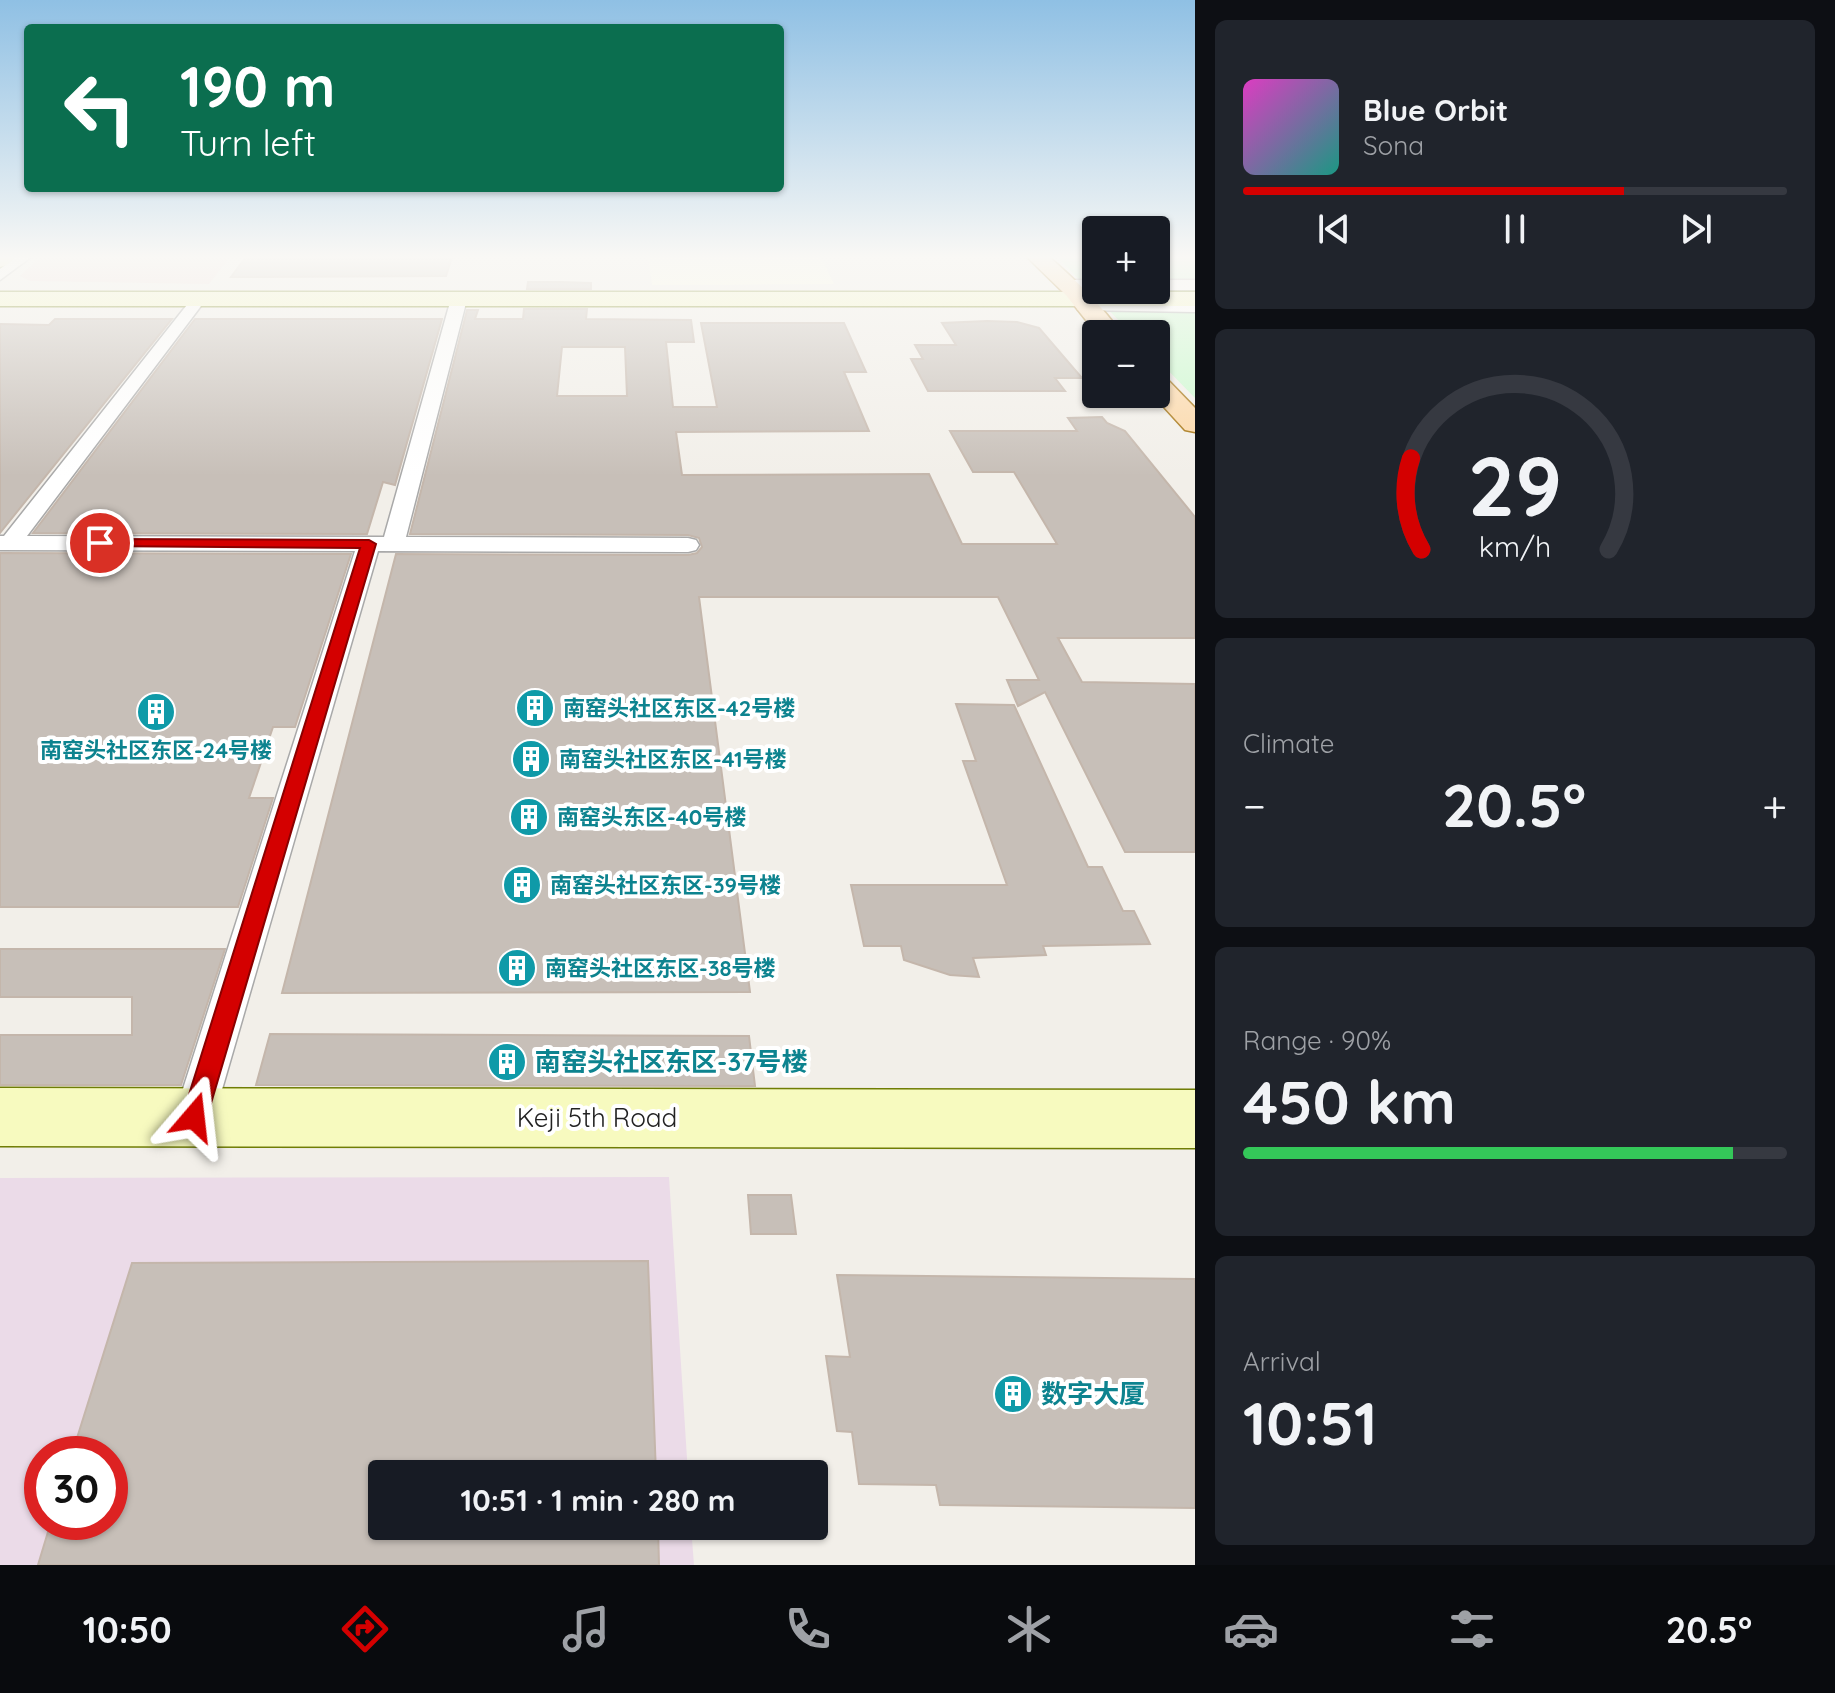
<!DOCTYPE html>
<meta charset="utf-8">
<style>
:root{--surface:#171b24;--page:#20242c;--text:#f1f3f6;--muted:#9ea1a6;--line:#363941;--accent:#d40000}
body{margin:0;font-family:Quicksand,"Noto Sans SC",sans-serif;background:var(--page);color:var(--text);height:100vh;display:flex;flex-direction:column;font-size:30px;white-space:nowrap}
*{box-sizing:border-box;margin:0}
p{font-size:26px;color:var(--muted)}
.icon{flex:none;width:44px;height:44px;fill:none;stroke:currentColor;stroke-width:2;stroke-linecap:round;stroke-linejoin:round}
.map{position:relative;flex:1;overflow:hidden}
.panel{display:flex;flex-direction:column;gap:20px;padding:20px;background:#0d0f14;width:640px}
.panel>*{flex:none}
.top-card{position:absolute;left:24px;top:24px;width:760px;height:168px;border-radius:8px;box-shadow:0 2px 6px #0004;background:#0b6e4f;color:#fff;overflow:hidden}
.fabs{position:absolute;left:1082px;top:216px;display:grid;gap:16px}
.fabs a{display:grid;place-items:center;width:88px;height:88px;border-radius:8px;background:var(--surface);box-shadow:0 2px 6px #0004;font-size:40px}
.speed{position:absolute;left:24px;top:1436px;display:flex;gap:16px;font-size:40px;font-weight:700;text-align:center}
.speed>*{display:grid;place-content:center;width:104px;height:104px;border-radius:50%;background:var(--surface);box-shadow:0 2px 6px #0004;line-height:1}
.speed .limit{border:12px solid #d22;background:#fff;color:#111}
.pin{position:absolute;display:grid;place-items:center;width:68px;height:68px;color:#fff;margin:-34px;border:4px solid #fff;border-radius:50%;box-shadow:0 2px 8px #0007}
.me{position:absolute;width:88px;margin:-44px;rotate:17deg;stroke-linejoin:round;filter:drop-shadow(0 0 6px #0008)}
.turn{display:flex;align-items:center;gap:28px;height:168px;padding:0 24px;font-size:36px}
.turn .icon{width:104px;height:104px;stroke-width:2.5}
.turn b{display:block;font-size:56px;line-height:68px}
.big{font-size:60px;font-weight:700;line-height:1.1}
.panel .tile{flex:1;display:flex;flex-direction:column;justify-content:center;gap:12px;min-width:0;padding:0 28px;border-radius:12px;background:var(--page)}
.panel .dial{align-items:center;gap:0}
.dial svg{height:208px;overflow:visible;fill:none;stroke:var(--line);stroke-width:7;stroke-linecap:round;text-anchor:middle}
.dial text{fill:var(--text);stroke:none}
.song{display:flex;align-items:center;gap:24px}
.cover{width:96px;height:96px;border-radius:12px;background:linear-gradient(135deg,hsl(310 70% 55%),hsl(170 70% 35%))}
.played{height:8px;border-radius:4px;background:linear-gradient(90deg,var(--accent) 70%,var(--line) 70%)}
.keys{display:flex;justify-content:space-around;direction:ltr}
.heat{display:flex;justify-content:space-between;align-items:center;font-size:44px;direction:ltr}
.charge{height:12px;border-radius:6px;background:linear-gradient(90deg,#34c759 90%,var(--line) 0)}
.trip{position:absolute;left:368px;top:1460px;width:460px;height:80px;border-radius:8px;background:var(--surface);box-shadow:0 2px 6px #0004;font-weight:700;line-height:80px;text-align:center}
.tabs{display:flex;height:128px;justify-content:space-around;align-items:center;background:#090b0e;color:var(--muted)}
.tabs .icon{width:56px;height:56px}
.tabs .current{color:var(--accent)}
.tabs b{font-size:36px;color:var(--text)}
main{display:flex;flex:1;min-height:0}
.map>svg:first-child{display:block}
</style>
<main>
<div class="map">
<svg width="1195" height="1565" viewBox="0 0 1195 1565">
<rect width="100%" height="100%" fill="#f2efe9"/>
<path fill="#f2dad9" d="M40 257H230L209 284 30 281 20 276Z"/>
<path fill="#ebdbe8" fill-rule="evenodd" d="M669 1177 688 1474H382V1526H691L694 1565H0V1178ZM42 1454H110V1522H42Z"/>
<path fill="#ffffe5" d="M648 257H821L834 284 652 285Z"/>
<path fill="#c8facc" d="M1057 257H1096V290H1156V257H1195V398L1156 358V334H1132Z"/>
<path fill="#c7bfb8" stroke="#c4b6ab" stroke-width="2" fill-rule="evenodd" d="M246 257H452L446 276 231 277Z
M528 282H561L591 283V289H527Z
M524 309H587L586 319 691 320 694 342H666L673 407H717L701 323H844L866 372H844L869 431 676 432 682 475 929 474 962 544H1057L1014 472H973L950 431H1077L1068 418 1102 417 1107 423 1125 431 1195 517V638H1058L1082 682 1195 684V852H1125L1045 692 1018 706 1007 680H1039L998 597H699L750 992 282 993 396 554 688 555 697 553 702 547 699 538 688 535 410 534 467 310H478L475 319H523ZM562 347H625L627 396H557Z
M55 319H172L0 533V324L49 325Z
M195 319H442L395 485 383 482 367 534 33 533Z
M987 321 1017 322 1039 328 1082 378H1055L1065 391H928L911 359H923L915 345H956L942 323Z
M0 553 351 554 295 727H273L249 798H273L238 907H0Z
M956 704 1014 705 1088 867H1102L1123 911H1134L1150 944 1043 946 1046 955 973 958 979 977 950 975 904 960 901 946H864L851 885H1007L963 761H976Z
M0 949H225L181 1085H0V1035H132V997H0Z
M270 1034 749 1036 755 1086 256 1085Z
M748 1195H791L796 1234H751Z
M648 1261 656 1474H382V1526H658L659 1565H38L51 1522H110V1454H72L132 1263Z
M837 1275 1195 1279V1508L940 1505 936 1485 859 1484 852 1432 837 1431 826 1356 850 1357Z"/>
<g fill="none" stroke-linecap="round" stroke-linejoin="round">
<g stroke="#a9a9a9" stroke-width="3">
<path id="street" d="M16 257H31L0 280V269Z
M1096 280V290H1069L1061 285 1069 280Z
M1156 280H1195V290H1156Z
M199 294 207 299 204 302 27 536 384 537 451 299 459 294 467 299 406 537 688 538 696 540 699 545 696 550 688 552 378 551 214 1117 208 1131 194 1137 180 1131 174 1117 355 551 0 550V536H4L194 296Z
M1084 302H1195V312L1078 310 1076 307Z"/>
</g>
<g stroke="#707d05" stroke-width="3">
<path id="secondary" d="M0 257H15L7 265 0 267Z
M0 292H1195V306H0Z
M0 1088 1195 1090V1148L0 1146Z"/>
</g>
<g stroke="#a06b00" stroke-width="3">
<path id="primary" d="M1027 257H1049C1076 280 1101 305 1122 334H1097L1066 295Z
M1156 375 1165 377 1195 408V432L1185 430 1152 394H1156Z"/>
</g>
<use href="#street" fill="#fff" fill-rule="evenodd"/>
<use href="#secondary" fill="#f7fabf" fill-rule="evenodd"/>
<use href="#primary" fill="#fcd6a4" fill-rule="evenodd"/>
</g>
<linearGradient id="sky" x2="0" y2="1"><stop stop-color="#8fc0e4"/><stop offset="0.54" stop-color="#f9f8f5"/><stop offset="1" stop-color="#f9f8f5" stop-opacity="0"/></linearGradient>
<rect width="1195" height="476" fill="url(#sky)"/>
<path fill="#d40000" stroke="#8a0000" stroke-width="2" d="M100 539 369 540 376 544 207 1117 203 1126 194 1130 186 1126 182 1117 360 548 95 546V540Z"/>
<defs>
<g id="building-disc" transform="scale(2)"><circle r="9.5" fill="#0f9aa8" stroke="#fff"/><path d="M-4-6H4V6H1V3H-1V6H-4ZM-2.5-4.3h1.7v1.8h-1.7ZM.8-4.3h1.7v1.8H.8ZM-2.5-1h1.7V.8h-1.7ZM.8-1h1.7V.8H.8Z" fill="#fff"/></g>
</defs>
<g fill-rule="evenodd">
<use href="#building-disc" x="535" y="708"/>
<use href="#building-disc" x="156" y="712"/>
<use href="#building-disc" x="531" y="759"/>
<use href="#building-disc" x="529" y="817"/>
<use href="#building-disc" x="522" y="885"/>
<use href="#building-disc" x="517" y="968"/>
<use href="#building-disc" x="507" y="1062"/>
<use href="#building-disc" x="1013" y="1394"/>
</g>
<g text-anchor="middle" stroke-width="8" stroke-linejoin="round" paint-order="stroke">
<g font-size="22" font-weight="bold" fill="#0d838f" stroke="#fff" text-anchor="start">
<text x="563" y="716">南窑头社区东区-42号楼</text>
<text x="156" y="758" text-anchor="middle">南窑头社区东区-24号楼</text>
<text x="559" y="767">南窑头社区东区-41号楼</text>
<text x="557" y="825">南窑头东区-40号楼</text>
<text x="550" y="893">南窑头社区东区-39号楼</text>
<text x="545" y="976">南窑头社区东区-38号楼</text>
</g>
<g font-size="26" font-weight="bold" fill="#0d838f" stroke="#fff" text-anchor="start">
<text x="535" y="1071">南窑头社区东区-37号楼</text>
<text x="1041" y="1403">数字大厦</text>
</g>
<g font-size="26" fill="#222" stroke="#fff">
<text x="597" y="1127">Keji 5th Road</text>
</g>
</g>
</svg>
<div class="fabs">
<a>+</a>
<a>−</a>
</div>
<div class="speed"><div class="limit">30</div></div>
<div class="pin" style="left:100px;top:543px;background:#d93025"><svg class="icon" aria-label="arrive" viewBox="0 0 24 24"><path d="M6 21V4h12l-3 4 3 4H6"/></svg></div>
<svg class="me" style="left:194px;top:1117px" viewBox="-20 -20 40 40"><path d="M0-17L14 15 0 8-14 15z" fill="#d40000" stroke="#fff" stroke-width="4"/></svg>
<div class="trip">10:51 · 1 min · 280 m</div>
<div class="top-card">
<div class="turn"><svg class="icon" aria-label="left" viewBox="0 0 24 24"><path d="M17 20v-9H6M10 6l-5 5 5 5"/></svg><div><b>190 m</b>Turn left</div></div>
</div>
</div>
<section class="panel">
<div class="tile">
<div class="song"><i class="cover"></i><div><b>Blue Orbit</b><p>Sona</p></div></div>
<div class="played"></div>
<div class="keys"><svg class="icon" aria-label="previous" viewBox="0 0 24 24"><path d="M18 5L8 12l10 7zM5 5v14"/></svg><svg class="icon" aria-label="pause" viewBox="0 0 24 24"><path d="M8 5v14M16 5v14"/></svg><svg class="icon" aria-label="next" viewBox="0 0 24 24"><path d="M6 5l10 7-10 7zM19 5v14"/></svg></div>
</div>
<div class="tile dial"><svg viewBox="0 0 100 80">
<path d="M14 69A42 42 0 1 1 86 69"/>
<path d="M14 69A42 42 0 0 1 10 34" stroke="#d40000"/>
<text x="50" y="56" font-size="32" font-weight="700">29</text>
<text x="50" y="72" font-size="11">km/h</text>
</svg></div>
<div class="tile"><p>Climate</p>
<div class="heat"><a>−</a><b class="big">20.5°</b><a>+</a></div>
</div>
<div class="tile"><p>Range · 90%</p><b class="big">450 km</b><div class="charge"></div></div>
<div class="tile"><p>Arrival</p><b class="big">10:51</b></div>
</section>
</main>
<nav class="tabs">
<b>10:50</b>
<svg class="icon current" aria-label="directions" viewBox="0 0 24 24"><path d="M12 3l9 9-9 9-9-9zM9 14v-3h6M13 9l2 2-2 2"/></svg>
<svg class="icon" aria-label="music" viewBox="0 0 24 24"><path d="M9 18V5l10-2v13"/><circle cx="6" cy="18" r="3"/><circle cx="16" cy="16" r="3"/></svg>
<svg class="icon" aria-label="phone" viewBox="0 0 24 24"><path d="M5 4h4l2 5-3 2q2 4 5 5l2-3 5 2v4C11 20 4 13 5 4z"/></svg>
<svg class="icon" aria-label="climate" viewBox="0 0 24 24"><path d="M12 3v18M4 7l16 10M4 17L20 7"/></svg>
<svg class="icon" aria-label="car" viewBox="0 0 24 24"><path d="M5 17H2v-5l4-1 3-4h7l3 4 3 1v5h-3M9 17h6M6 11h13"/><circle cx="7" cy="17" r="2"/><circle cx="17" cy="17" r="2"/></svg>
<svg class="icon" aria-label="filters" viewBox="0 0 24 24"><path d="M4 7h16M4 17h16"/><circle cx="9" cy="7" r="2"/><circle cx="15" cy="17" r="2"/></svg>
<b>20.5°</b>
</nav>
